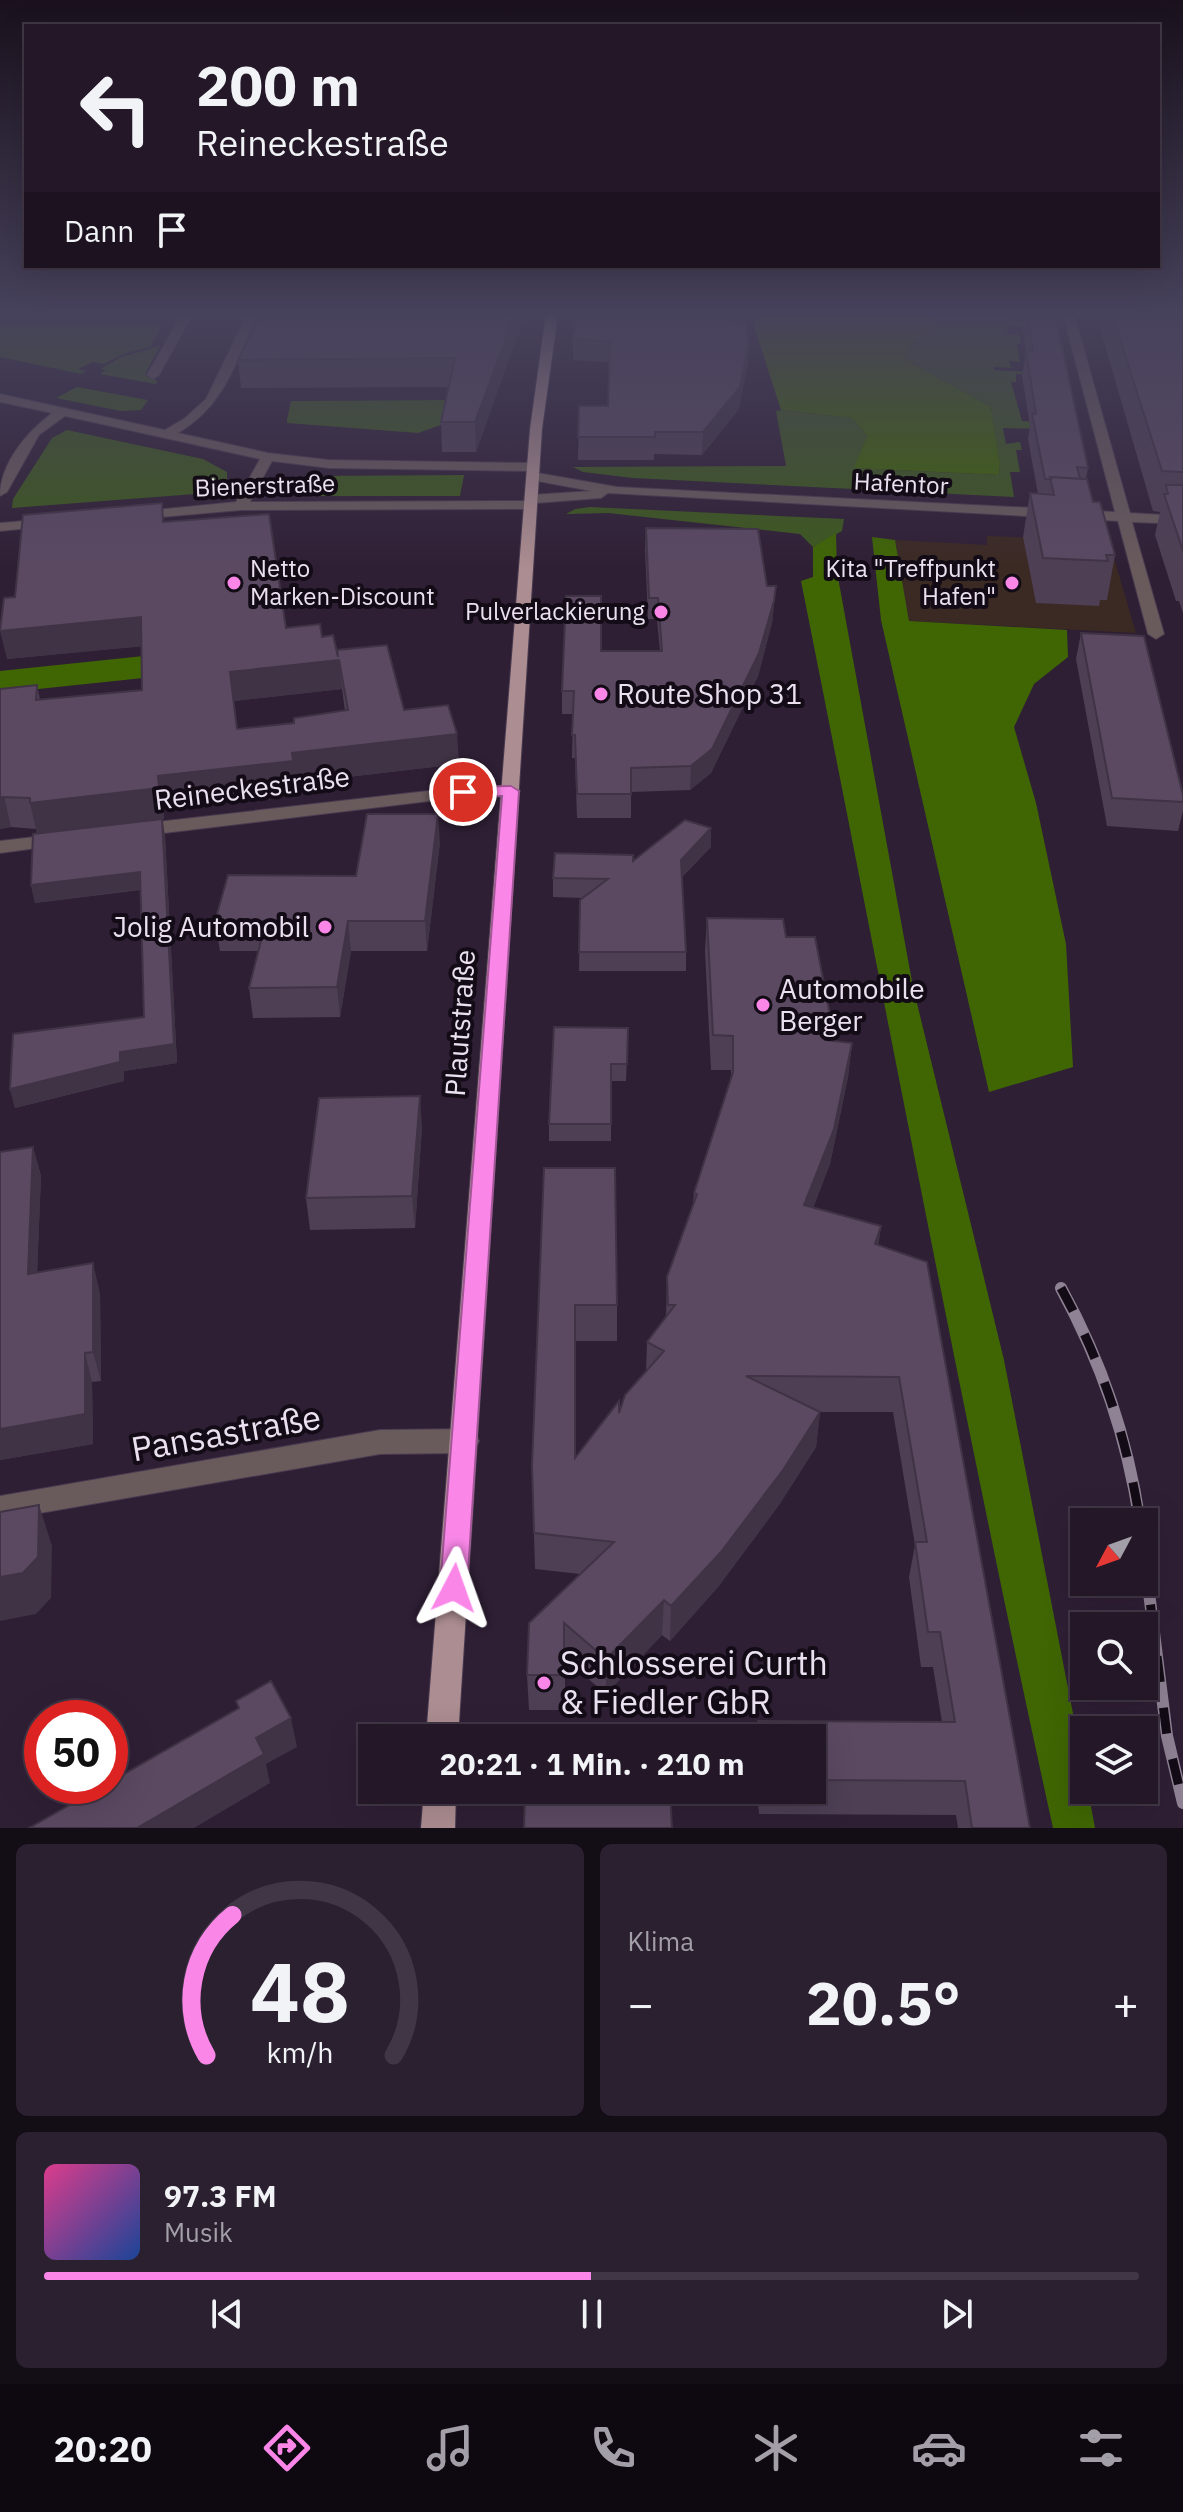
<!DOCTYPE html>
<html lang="de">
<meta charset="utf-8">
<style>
:root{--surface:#231728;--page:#2b2030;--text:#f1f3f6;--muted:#a39fa8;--line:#403645;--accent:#fa87e8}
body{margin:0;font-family:"IBM Plex Sans",sans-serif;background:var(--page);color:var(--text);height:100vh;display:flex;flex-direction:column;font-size:30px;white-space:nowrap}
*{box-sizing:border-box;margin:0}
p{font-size:26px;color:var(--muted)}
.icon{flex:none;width:44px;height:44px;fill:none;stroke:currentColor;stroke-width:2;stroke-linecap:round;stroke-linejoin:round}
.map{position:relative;height:1828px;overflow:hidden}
.details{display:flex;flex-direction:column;gap:16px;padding:16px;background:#130d16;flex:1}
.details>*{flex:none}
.guide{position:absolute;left:24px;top:24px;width:1136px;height:244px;border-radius:0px;box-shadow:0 8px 32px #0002,0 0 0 2px var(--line);background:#231728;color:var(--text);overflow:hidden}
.needle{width:52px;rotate:229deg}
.fabs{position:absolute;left:1070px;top:1508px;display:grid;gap:16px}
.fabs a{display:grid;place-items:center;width:88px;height:88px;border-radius:0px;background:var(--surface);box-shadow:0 8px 32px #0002,0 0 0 2px var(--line);font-size:40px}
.speed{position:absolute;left:24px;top:1700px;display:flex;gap:16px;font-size:40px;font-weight:700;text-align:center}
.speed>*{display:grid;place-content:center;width:104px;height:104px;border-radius:50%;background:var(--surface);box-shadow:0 8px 32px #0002,0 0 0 2px var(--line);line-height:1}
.speed .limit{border:12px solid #d22;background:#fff;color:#111}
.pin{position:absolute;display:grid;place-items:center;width:68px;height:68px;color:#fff;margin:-34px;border:4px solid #fff;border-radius:50%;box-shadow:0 2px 8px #0007}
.me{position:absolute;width:88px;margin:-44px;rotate:4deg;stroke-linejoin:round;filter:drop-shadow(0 0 6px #0008)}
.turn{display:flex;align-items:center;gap:28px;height:168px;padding:0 40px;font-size:36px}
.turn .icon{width:104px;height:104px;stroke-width:2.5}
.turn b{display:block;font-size:56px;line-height:68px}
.then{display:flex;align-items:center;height:76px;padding:0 40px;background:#0003;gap:16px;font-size:30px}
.big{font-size:60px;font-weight:700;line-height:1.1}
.details .tile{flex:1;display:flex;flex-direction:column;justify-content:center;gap:12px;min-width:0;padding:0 28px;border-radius:12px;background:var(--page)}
.details .dial{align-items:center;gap:0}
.dial svg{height:208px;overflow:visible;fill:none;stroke:var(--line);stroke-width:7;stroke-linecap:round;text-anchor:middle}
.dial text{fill:var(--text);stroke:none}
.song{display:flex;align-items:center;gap:24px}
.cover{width:96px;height:96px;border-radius:12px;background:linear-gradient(135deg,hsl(330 70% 55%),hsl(220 70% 35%))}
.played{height:8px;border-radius:4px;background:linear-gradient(90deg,var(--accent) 50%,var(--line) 50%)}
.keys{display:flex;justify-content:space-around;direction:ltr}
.heat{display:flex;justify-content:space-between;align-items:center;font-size:44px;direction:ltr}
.details .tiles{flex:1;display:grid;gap:16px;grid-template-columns:1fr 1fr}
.tile:last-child{grid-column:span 2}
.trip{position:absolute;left:358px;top:1724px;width:468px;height:80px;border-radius:0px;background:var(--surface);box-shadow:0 8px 32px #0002,0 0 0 2px var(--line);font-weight:700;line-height:80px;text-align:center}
.dock{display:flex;height:128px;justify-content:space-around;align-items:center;background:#0e0910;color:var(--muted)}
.dock .icon{width:56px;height:56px}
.dock .current{color:var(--accent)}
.dock b{font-size:36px;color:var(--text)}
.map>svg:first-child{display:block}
</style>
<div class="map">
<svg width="1183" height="1828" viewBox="0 0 1183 1828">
<rect width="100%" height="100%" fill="#2f1f35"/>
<path fill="#3b2923" d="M987 536 1109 541 1136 633 909 621 895 540 987 545Z"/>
<path fill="#3d591d" d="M935 314H1015L1008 316V320L1030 325 1008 327 1009 331H1006L1007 334H1019L1021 343 1017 344 1020 362 1009 361 1010 366 1015 368 994 367V370L1049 373 1050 376 1016 374V382H1011L1022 421 1040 422 1042 429 1003 428 1006 444 1020 442 1022 450H1016L1020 472H1010L1014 497 633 478 583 472 573 467 786 466 776 411 781 410 852 418 867 436 855 468 999 475 1000 462 991 407 905 359 913 342 933 330Z
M0 324 162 325 150 347 123 354 104 364 93 362 78 369 86 371 81 374 0 357Z
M160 346 145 374 157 381 156 384 100 374 106 370 101 369 121 357Z
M77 387 148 400 141 410 121 411 56 398Z
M454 400 452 421 418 433 287 423V420L291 401Z
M67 430 203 459 227 472V480L209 491 195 494 12 508 13 499 52 438Z
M464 475 460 496H315L290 492 284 485 298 478 318 476Z
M590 507 844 519 842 531 813 547 800 534 608 513 566 514 575 509Z"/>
<path fill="#3f6603" d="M754 314H935L933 330 913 342 905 359 991 407 1000 462 999 475 854 468 867 436 852 418 781 410 753 323Z
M836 533 837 572 913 987 1004 1360 1084 1770V1790H1088L1095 1828H1053C962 1414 884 997 801 581L813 577V547Z
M872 537 895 540 909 621 1067 630 1068 657 1034 684 1014 727 1036 803 1066 944 1073 1067 989 1092 881 620Z
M182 652 172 675 0 693V671Z"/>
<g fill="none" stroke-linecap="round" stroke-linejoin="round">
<g stroke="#493a4f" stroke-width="2">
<path id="minor" d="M0 314H258C236 361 225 406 178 433L268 453 329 460 533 463 540 467 533 471 329 468 272 461 250 502 525 501 526 496 531 495 591 491 527 479V473L532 472 617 487 1115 512 1063 314H1074L1130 513 1183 516V524L1132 522 1164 634 1156 639 1148 634 1118 521 608 493 601 498 536 503V508L531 509 241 510 139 519 134 518V512L236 502 260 459 65 416 39 435 7 492 0 496C0 463 27 432 52 413L0 402V394L165 430 185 418 206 399 245 319H190L159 375 153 379 147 375 179 319H0Z
M48 519 55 523 53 526 0 531V523Z
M511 786 520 791 517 795 463 797 139 836 130 830 139 824 463 787Z
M60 834 69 840 67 844 0 853V841Z
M465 1429 475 1433 479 1441 475 1449 465 1453 380 1454 0 1520V1496L380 1430Z"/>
</g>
<g stroke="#493a4f" stroke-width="2">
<path id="major" d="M546 314H558L542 429 458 1738H426L530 429Z
M424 1790H456L455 1828H421Z"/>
</g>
<use href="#minor" fill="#695a5c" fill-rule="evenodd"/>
<use href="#major" fill="#ac8d91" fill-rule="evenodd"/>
<g stroke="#8f8294" stroke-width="12">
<path id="rail" d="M1061 1288C1102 1363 1127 1437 1140 1522
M1144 1553 1167 1736 1183 1803"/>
</g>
<use href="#rail" stroke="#130c16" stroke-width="9" stroke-dasharray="26" stroke-linecap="butt"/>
</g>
<path fill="#4e3f54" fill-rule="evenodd" d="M525 314 476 452H442L441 422 449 387 241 388 238 360Z
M1016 314H1055L1088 468 1086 479 1093 502 1115 555 1107 600H1100L1099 606 1036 603 1023 537 1030 493 1038 494 1028 439 1030 426 1023 382 1022 375 1026 352 1021 321H1017Z
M1096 314H1183V613L1179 601H1176L1155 535 1160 512 1153 511Z
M723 316 731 321 748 363 739 409 702 455 654 454V460H578L579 406H608L609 362 573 360V339Z
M165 522 286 628 322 637 337 653 404 710 459 764 296 783 297 792 163 807 164 819H162L165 836 177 1063 124 1071V1081L15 1108 10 1089 144 1017 140 890 35 903 31 885 37 833 36 829 11 827 0 829V689L37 685 40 700 142 690V646L7 659 15 597ZM342 689 345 711 294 723 237 729 234 701Z
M646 528 767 586H776L772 623 758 676 711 773 690 790 631 792V818H577L575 758H572L573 714H562V691L601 651H660L657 619H648L645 549Z
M1081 633 1183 795V811L1178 831 1107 826 1076 659Z
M711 828V847L682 877 686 952V971H579L580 900 583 898 553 897V878L633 861Z
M440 842 427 951H351L340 1017 253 1018 249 988 258 951H220L215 921 356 876Z
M707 918 786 937 827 1040 852 1043 848 1077 830 1164 813 1208 881 1226 878 1246 1030 1828H958L956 1815 759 1814 757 1790H812V1738H757L758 1721 942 1722 933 1667H921L909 1577 915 1545 893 1412H820L816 1447 779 1505 718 1587 670 1641 662 1635 606 1694 565 1659V1710H529L527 1675 580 1574 535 1569 532 1466 544 1168 617 1305V1341H576V1457L619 1413 646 1372 647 1342 666 1318 667 1277 693 1204 694 1193 731 1078V1070H711L705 951Z
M628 1028 626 1081H611V1141H549V1124Z
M422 1127 415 1228 310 1230 306 1198Z
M33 1147 41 1176 37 1272 100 1293 101 1381 92 1382 93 1444 0 1460Z"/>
<path fill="#403345" d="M515 314H525L476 452 475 422Z
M749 342 748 363 739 409 702 455 703 432Z
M776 586 772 623 758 676 711 773 690 790 691 766Z
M141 617 146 646 7 659 0 631Z
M339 660 342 689 234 701 230 672Z
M457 734 459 764 296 783 297 792 163 807 164 819H162L165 836 177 1063 124 1071V1081L15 1108 10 1089 120 1052 174 1044 162 819 37 834 30 803 158 776 292 753Z
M4 796 11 827 0 829V797Z
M438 814 440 842 427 951 425 921Z
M711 828V847L680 878 681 860Z
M140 872 143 889 35 903 31 885Z
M348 921 351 951 340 1017 337 987Z
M852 1043 848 1077 830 1164 800 1240 804 1205Z
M420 1096 422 1127 415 1228 412 1196Z
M33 1147 41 1176 36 1303 28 1274Z
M881 1226 876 1262 875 1244Z
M93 1263 100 1293 101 1381 93 1352Z
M85 1353 92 1382 93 1444 0 1460V1429Z
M820 1412 816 1447 779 1505 718 1587 670 1641 671 1606Z
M39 1505 52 1546 51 1598 36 1614 0 1621V1577Z
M664 1600 662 1635 606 1694V1659Z
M291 1718 297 1747 266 1764 270 1783 194 1828H137L256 1738Z"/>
<path fill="#5b4962" stroke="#403345" stroke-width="2" fill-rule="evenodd" d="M260 314H515L475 422H441L455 358 238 360Z
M577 314H723V316H730L731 321 746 322 749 342 740 387 703 432H655V437H578L579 406H608L610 342 573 339Z
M1027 314H1055L1088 468 1077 467 1080 479 1050 477 1051 479H1045L1032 414H1036L1026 351H1033Z
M1112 314H1183V472L1162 471Z
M1050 477 1087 479 1093 502H1100L1115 555H1106L1108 561 1043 558 1030 493 1054 495Z
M1166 485H1183V551L1164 494H1168Z
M162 503 163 522 269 514 286 628 320 624 322 637 333 635 338 657 337 650 387 645 404 710 448 705 457 734 292 753 293 761 158 776 159 788 30 803V798L0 797V689L37 685 36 700 142 690 141 617 0 631 4 598 15 597 23 515ZM339 660 348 710 294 718V723L237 729 230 672Z
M646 528 758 529 767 586H776L774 601 759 653 712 749 691 766 631 768V794H577L575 735H572L574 691H562L566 596H601V651H662L658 598H649Z
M1081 633 1144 636 1183 795V802L1112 798Z
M367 814H438L425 921H348L337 987 249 988 266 921H215L228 875 356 876Z
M162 819 174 1044 120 1052V1062L10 1089 13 1034 144 1017 140 872 31 885 33 834Z
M685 820 711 828 681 860 686 952H579L580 900 608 879 553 878 555 853 633 855V861Z
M707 918 783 919 786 937H815L830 1015 825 1040 852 1043 834 1129 804 1205 881 1226 875 1244 927 1262 1030 1828H972L965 1781 812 1780V1738H760L758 1721 955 1722 940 1632H928L915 1542H927L899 1377 746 1376 820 1412 783 1470 721 1552 671 1606 664 1600 606 1659 564 1623V1675H527L529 1623 614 1542 534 1533 532 1466 544 1168H615L617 1305H575V1458L619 1401V1413L625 1395 664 1351 647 1342 675 1305H668L667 1277 697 1194 694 1193 733 1072V1036L713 1035Z
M554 1027 628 1028 627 1064H611V1124H549Z
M420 1096 412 1196 306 1198 319 1098Z
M33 1147 28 1274 93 1263V1352L85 1353V1414L0 1429V1152Z
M39 1505 38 1557 23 1573 0 1577V1512Z
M271 1681 291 1718 256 1738 264 1754 137 1828H29L103 1786H110V1782L239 1708 236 1701Z
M525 1790H670L672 1828H524Z"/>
<linearGradient id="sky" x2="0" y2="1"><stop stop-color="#1a111d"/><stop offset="0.55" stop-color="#47425c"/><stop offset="1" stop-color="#47425c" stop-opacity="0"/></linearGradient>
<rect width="1183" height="570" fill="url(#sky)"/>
<path fill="#fa87e8" stroke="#a25897" stroke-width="2" d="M511 786 519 791 467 1588 463 1597 454 1600 444 1597 440 1588 502 796 463 797 455 792 463 787Z"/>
<g fill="#fa87e8" stroke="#130c16" stroke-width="3">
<circle cx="234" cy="583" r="8"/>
<circle cx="1012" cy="583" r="8"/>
<circle cx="661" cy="612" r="8"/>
<circle cx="601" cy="694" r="8"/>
<circle cx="325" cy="927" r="8"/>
<circle cx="763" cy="1005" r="8"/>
<circle cx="544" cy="1683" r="8"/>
</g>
<g text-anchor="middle" stroke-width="8" stroke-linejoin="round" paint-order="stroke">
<g font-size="24" fill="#eae0ef" stroke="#130c16">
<text transform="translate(901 484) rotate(3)" y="8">Hafentor</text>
<text transform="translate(265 486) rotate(-2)" y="8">Bienerstraße</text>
</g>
<g font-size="24" fill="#eae0ef" stroke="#130c16" text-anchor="end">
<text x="250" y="577" text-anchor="start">Netto<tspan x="250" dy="28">Marken-Discount</tspan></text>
<text x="996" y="577">Kita "Treffpunkt<tspan x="996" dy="28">Hafen"</tspan></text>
<text x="645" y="620">Pulverlackierung</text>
</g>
<g font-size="28" fill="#eae0ef" stroke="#130c16" text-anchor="start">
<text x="617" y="704">Route Shop 31</text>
<text x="309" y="937" text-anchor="end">Jolig Automobil</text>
<text x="779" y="999">Automobile<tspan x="779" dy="32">Berger</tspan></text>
</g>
<g font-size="28" fill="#eae0ef" stroke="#130c16">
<text transform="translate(252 788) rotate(-7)" y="10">Reineckestraße</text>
<text transform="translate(460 1023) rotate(-86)" y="10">Plautstraße</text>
</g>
<g font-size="34" fill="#eae0ef" stroke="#130c16">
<text transform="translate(226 1433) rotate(-10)" y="12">Pansastraße</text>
</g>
<g font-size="34" fill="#eae0ef" stroke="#130c16" text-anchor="start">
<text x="560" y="1675">Schlosserei Curth<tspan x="560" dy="39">&amp; Fiedler GbR</tspan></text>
</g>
</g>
</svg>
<div class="fabs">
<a><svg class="needle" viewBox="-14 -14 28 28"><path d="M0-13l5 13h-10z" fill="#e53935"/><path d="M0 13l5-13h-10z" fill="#a39fa8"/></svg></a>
<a><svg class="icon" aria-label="search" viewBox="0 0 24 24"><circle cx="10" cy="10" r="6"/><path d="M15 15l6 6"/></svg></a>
<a><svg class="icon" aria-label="layers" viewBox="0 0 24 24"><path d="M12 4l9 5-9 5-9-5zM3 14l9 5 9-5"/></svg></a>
</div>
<div class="speed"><div class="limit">50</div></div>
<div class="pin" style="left:463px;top:792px;background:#d93025"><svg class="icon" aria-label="arrive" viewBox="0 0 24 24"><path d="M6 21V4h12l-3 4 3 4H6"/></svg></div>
<svg class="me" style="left:454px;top:1588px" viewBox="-20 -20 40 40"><path d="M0-17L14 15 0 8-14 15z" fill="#fa87e8" stroke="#fff" stroke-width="4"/></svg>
<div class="trip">20:21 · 1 Min. · 210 m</div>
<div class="guide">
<div class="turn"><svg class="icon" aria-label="left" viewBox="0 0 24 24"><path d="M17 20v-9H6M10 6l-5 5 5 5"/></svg><div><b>200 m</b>Reineckestraße</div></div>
<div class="then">Dann<svg class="icon" aria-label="arrive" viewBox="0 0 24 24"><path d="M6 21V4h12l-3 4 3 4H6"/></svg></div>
</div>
</div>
<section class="details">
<div class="tiles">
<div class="tile dial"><svg viewBox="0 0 100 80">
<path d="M14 69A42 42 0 1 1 86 69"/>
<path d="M14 69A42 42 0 0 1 24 15" stroke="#fa87e8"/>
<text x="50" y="56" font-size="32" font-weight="700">48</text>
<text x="50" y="72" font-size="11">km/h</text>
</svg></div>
<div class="tile"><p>Klima</p>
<div class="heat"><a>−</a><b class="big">20.5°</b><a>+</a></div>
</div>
<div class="tile">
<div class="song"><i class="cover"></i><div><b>97.3 FM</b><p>Musik</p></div></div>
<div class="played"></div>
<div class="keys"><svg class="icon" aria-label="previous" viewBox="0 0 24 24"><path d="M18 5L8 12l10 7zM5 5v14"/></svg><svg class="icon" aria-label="pause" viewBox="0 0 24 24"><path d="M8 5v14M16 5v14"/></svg><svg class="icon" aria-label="next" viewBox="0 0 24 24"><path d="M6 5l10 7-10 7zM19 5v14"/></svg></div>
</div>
</div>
</section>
<nav class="dock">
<b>20:20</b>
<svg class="icon current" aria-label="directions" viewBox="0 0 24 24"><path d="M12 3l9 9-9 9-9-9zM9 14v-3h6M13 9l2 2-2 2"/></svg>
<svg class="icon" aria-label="music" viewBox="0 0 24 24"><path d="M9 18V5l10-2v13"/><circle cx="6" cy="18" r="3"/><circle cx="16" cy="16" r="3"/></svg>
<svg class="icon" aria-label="phone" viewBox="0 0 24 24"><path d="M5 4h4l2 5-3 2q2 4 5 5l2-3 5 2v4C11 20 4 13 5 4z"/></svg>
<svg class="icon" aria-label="climate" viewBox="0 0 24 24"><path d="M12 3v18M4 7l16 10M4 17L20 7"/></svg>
<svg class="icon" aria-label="car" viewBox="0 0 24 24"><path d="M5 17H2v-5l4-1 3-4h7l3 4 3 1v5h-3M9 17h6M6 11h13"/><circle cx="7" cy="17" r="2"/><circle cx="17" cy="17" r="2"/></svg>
<svg class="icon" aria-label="filters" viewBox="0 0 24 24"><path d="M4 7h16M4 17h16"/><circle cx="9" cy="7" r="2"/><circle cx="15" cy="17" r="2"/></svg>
</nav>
